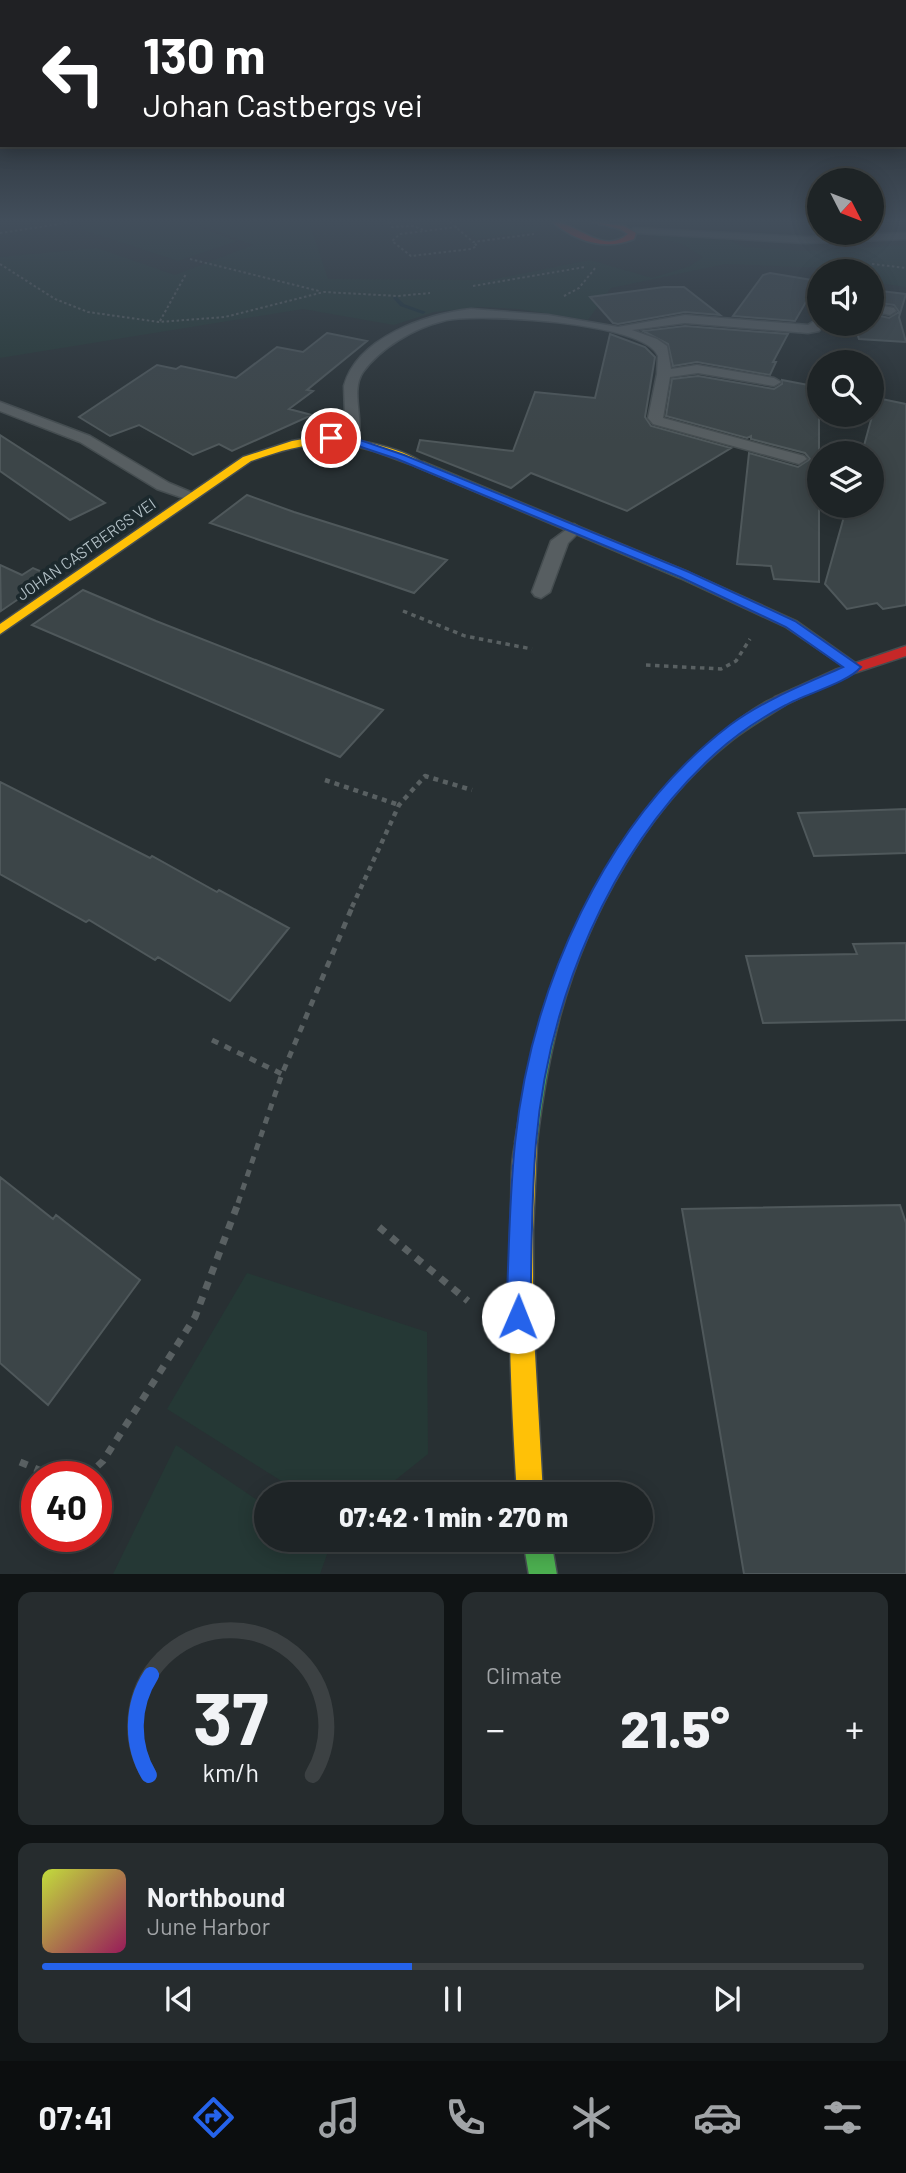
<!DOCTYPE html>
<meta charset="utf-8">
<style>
:root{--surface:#1e2426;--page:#262c2e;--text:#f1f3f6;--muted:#a1a4a7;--line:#3c4143;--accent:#2563eb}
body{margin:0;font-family:Barlow,sans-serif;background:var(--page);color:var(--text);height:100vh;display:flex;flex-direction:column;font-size:26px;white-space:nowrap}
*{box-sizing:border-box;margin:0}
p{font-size:23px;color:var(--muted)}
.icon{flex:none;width:38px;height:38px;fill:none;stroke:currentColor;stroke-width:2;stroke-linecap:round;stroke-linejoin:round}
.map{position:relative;height:1574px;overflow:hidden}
.side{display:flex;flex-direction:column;gap:18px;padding:18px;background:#101415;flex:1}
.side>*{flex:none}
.hud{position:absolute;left:0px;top:0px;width:906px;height:147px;box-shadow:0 4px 18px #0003,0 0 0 2px var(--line);background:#202124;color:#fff;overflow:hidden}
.needle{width:46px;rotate:132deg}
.tools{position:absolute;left:807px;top:168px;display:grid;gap:14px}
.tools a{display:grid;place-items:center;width:77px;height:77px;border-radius:50%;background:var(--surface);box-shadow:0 4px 18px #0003,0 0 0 2px var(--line);font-size:35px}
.speed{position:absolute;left:21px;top:1461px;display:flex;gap:14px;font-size:35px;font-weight:700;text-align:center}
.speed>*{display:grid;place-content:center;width:91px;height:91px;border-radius:50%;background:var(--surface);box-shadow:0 4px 18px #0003,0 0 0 2px var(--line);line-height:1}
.speed .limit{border:10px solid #d22;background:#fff;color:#111}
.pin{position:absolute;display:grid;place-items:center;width:60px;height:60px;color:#fff;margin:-30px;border:4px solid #fff;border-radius:50%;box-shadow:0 2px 7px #0007}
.me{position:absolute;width:77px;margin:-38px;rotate:1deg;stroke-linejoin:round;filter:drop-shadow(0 0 5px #0008)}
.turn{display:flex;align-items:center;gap:24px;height:147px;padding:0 28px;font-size:32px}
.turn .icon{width:91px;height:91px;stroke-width:2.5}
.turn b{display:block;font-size:49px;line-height:60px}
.big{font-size:52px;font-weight:800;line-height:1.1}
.side .card{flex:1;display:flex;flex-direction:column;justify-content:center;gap:10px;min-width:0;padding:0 24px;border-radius:14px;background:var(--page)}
.side .dial{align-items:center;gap:0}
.dial svg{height:182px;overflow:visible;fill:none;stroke:var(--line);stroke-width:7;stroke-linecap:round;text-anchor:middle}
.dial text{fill:var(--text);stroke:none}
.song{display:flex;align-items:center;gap:21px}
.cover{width:84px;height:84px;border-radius:10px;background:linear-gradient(135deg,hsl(70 70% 55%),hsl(330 70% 35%))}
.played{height:7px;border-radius:4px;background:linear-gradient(90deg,var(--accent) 45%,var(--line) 45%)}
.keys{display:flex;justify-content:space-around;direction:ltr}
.heat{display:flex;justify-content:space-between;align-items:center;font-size:38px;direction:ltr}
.side .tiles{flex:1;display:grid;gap:18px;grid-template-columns:1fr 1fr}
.card:last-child{grid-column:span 2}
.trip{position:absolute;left:254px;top:1482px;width:399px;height:70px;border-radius:35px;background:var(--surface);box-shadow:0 4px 18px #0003,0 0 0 2px var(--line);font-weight:800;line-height:70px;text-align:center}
.menu{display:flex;height:112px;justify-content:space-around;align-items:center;background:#0c0e0f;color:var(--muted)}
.menu .icon{width:49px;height:49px}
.menu .on{color:var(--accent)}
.menu b{font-size:32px;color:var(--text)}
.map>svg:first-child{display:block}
</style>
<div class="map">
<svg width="906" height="1575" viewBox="0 0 906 1575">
<rect width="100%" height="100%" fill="#283033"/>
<path fill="#253835" d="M94 222H185L237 241 178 261 75 227Z
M195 222H309L328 279 490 280 590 260 652 278 690 266 703 257 682 244 653 236 655 233 723 237 744 247 808 251 906 245V287L879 283 872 278V271L857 269 725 264 611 288 588 320 518 309 481 307 434 312 394 325 303 309 0 358V257L97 248 175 275 253 245Z
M455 222 537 227 539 231 477 239Z
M247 1273 427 1332 428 1454 378 1494H302L167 1409Z
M176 1445 266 1506V1540H316L329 1549 320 1574H113Z"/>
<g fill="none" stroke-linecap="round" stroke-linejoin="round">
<path fill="#192d35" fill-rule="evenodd" d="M396 296 404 304 426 312 423 314 400 306 393 298Z"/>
</g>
<path fill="#3c4548" stroke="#4f585b" stroke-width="2" d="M770 273 818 281 795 321 733 316 763 275Z
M664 287H684L720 315 685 312 618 324 613 323 590 297Z
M872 290 906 294 899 317 906 342 859 339 854 324H872V314L889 318 899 312 894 305 872 302Z
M685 326 788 334 773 362H776L770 375 697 362 673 366 668 344 643 331Z
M327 333 367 341 307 390 313 391 289 409 312 415 232 451 219 444 193 455 139 425 110 436 79 417 157 365 176 369 181 366 236 378 277 347 303 352Z
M610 334 645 347 655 357 645 417 651 426 731 448 627 511 531 473 511 488 417 451 420 440 513 451 535 392 595 398Z
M698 376 774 389 782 384V380L819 387V582L774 579 771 566 737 564 749 453 798 467 810 459 805 453 751 439V436L747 438 666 416 672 379Z
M877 398 906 404V605L883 609 877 603 847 609 825 584 847 506H872V453H862Z
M0 435 105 503 70 520 0 471Z
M247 495 294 512 447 560 414 593 210 523Z
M0 565 22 575 33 568 52 576 1 611Z
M83 590 156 621 383 710 340 757 32 625Z
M0 782 150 858 152 856 217 892 219 890 289 928 230 1001 158 957 155 960 89 920 86 922 0 874Z
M906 809V853L814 856 798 813Z
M906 943V1020L763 1023 746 956 857 954 853 944Z
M0 1177 53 1219 56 1215 140 1280 48 1405 0 1363Z
M900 1205 906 1223V1574H744L682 1209Z"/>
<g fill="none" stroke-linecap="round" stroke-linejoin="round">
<g stroke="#454d50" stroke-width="3">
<path id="lane" d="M633 228 805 237 906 233V239L805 243 637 233 632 230Z
M872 304 894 308 896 311 890 315 872 311Z
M471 309 548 315 618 327 685 315 808 325 819 318V324H824L819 331 808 333 685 323 632 330 657 339 667 346 671 369 697 365 774 378 781 382 774 386 698 373 670 377 663 418 804 456 807 459 799 464 653 424 648 418 657 374 658 356C646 322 475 312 443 321 414 328 380 348 363 372 350 391 364 419 358 440L351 444 346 443 344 386C357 337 427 314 471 309Z
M0 402 90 436 169 483 200 496 192 501 157 489 80 442 0 411Z
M574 524 582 529 568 543 550 592 541 598 535 596 532 592 551 541Z"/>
</g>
<g stroke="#454d50" stroke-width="3">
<path id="fast" d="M415 462H423L688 572 796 621 861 667 854 672 849 670 786 627 680 578 415 466Z
M780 696 785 697 787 701 785 705C768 716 749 727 732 740 647 807 588 914 560 1016 549 1058 542 1100 537 1142L534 1150 526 1153 518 1150 515 1142C538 993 589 855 702 751 719 734 757 703 780 696Z
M523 1540H551L557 1575H529Z"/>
</g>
<g stroke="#454d50" stroke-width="3">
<path id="slow" d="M315 437C345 436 401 446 424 464L419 467C402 462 385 454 367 449 326 437 290 447 251 461L0 634V624L243 457 292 441Z
M526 1131 534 1134 537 1142 533 1230V1318L543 1494H517C511 1399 507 1304 511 1209 512 1186 510 1156 518 1134Z"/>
</g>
<g stroke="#454d50" stroke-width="3">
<path id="jam" d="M552 222C578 222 602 256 628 234L620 229 592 222 624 226 636 233 634 239C604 251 576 241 552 222Z
M906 646V656L845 676 785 705H775L773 701 775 697 835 670Z"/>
</g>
<path stroke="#596062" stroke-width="2" stroke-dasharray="2.5 2.5" stroke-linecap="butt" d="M389 222 392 227 414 226 426 231
M450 222 473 242 534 234
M457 227 400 234 392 241 411 256 471 249 477 246 473 242
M0 233 73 222
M190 259 319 291
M0 264 55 299 88 312 159 322 225 317 324 292 398 296 430 293
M872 264 906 268
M473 286 585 267
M564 296 579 288 596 267
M160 321 186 274"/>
<path stroke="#596062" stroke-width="3.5" stroke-dasharray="4.5 4.5" stroke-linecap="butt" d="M403 611 465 636 532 649
M646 665 721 669 736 661 750 639"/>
<path stroke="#596062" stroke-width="4.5" stroke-dasharray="5 5" stroke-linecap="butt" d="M325 780 399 805
M352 907 399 805 425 776 472 790"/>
<path stroke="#596062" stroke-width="5" stroke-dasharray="7 7" stroke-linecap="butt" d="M212 1040 282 1074
M238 1203 282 1074 353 905"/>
<path stroke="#596062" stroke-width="7" stroke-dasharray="8 8" stroke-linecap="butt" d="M379 1227 468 1301
M20 1462 56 1477
M86 1477 103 1461 195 1317 239 1201"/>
<use href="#lane" fill="#575e61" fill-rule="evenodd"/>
<use href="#fast" fill="#4caf50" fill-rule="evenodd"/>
<use href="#slow" fill="#ffc107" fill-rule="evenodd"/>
<use href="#jam" fill="#c62828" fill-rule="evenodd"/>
</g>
<linearGradient id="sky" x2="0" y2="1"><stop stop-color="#161a1c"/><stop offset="0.5" stop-color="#424e5b"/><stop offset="1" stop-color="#424e5b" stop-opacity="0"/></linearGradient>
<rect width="906" height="442" fill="url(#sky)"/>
<path fill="#2563eb" stroke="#184099" stroke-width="2" d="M327 435 354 438 404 455 689 572 795 621 861 667C848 683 805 694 786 705 761 718 737 734 716 753 609 850 548 1001 536 1143 531 1201 532 1260 530 1317L527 1326 518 1330 510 1326 506 1317C509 1259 509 1200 515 1143 531 988 604 821 730 725 764 700 805 684 843 667L786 627 680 577 397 459 349 443 327 440Z"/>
<g text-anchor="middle" stroke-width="7" stroke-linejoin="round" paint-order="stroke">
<g font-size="16" fill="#b1bfc5" stroke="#1c292d">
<text transform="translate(86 549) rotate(-35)" y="6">JOHAN CASTBERGS VEI</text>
</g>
</g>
</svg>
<div class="tools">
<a><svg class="needle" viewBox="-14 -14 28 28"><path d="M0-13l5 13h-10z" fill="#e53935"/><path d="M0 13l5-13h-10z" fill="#a1a4a7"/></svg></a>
<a><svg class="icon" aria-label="sound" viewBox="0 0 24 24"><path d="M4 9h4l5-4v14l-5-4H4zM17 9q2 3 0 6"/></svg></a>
<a><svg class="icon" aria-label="search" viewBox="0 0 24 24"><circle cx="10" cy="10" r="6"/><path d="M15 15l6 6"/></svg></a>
<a><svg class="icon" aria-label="layers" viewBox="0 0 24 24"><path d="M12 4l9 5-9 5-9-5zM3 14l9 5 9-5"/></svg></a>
</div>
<div class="speed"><div class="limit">40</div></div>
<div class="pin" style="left:331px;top:438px;background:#d93025"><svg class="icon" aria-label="arrive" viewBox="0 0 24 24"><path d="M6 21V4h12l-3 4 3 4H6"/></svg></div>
<svg class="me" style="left:518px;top:1317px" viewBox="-20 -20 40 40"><circle r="19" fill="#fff"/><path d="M0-13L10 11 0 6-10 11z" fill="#2563eb"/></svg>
<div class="trip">07:42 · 1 min · 270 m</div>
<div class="hud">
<div class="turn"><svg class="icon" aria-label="left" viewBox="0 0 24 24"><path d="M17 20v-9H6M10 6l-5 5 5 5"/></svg><div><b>130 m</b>Johan Castbergs vei</div></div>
</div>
</div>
<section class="side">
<div class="tiles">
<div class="card dial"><svg viewBox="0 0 100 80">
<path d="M14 69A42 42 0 1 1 86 69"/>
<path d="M14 69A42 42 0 0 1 15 25" stroke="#2563eb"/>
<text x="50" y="56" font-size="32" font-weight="700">37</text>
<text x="50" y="72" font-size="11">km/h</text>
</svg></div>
<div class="card"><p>Climate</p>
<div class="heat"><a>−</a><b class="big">21.5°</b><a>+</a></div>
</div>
<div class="card">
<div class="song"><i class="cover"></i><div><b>Northbound</b><p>June Harbor</p></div></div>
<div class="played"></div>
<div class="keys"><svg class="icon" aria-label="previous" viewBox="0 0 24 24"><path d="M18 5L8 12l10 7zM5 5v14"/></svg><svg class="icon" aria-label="pause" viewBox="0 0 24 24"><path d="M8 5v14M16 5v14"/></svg><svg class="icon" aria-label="next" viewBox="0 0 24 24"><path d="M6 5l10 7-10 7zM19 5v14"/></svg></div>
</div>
</div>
</section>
<nav class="menu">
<b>07:41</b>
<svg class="icon on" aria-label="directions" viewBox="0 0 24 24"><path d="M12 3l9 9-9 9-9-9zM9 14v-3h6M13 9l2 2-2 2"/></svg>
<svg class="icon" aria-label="music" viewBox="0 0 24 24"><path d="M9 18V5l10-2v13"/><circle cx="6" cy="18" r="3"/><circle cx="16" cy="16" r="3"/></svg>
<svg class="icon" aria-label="phone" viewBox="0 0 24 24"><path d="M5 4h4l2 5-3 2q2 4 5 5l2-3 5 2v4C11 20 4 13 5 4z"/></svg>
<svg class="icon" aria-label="climate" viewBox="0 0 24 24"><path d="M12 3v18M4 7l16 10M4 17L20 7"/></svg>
<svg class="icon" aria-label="car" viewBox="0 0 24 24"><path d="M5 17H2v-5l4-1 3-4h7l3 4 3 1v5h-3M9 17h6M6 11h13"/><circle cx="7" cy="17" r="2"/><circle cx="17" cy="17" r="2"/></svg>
<svg class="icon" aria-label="filters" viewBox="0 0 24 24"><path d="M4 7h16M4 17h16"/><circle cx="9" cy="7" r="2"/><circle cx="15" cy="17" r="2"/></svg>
</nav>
